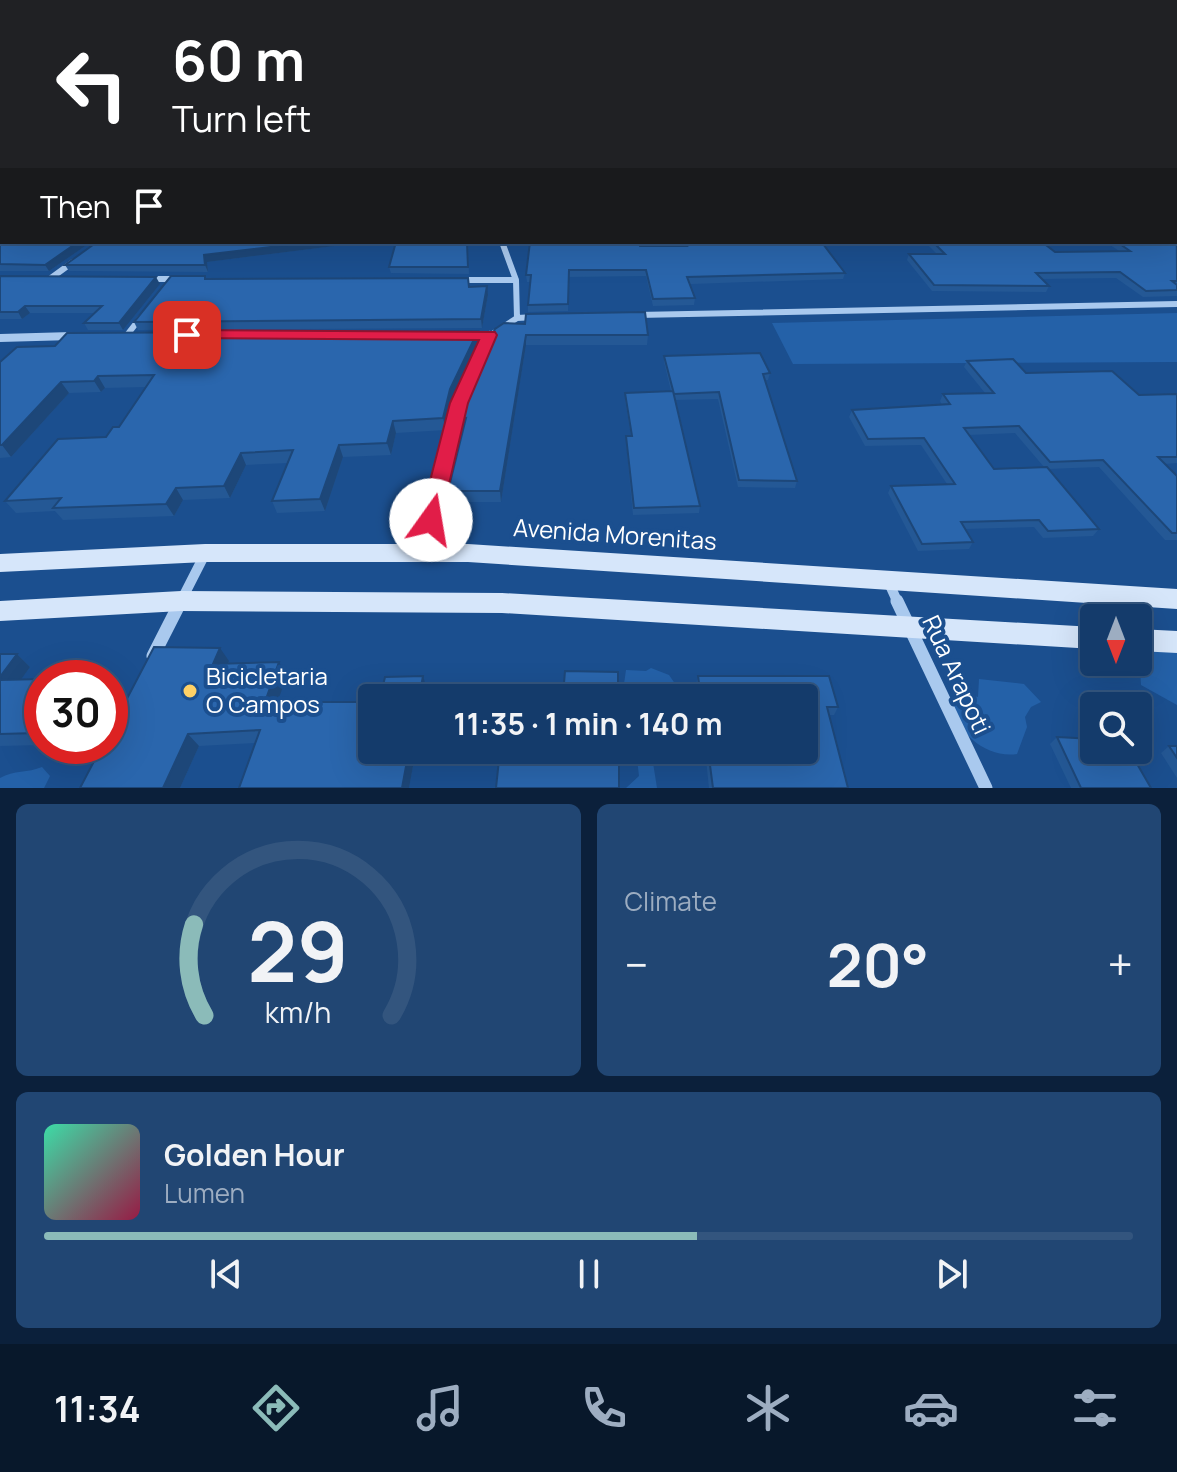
<!DOCTYPE html>
<meta charset="utf-8">
<style>
:root{--surface:#143b6b;--page:#214673;--text:#f1f3f6;--muted:#9dadc1;--line:#33557e;--accent:#8bbbb9}
body{margin:0;font-family:Manrope,sans-serif;background:var(--page);color:var(--text);height:100vh;display:flex;flex-direction:column;font-size:30px;white-space:nowrap}
*{box-sizing:border-box;margin:0}
p{font-size:26px;color:var(--muted)}
.icon{flex:none;width:44px;height:44px;fill:none;stroke:currentColor;stroke-width:2;stroke-linecap:round;stroke-linejoin:round}
.map{position:relative;height:788px;overflow:hidden}
.panel{display:flex;flex-direction:column;gap:16px;padding:16px;background:#0b203b;flex:1}
.panel>*{flex:none}
.hud{position:absolute;left:0px;top:0px;width:1178px;height:244px;box-shadow:0 8px 32px #0002,0 0 0 2px var(--line);background:#202124;color:#fff;overflow:hidden}
.needle{width:52px;rotate:180deg}
.tools{position:absolute;left:1080px;top:604px;display:grid;gap:16px}
.tools a{display:grid;place-items:center;width:72px;height:72px;border-radius:8px;background:var(--surface);box-shadow:0 8px 32px #0002,0 0 0 2px var(--line);font-size:40px}
.speed{position:absolute;left:24px;top:660px;display:flex;gap:16px;font-size:40px;font-weight:700;text-align:center}
.speed>*{display:grid;place-content:center;width:104px;height:104px;border-radius:50%;background:var(--surface);box-shadow:0 8px 32px #0002,0 0 0 2px var(--line);line-height:1}
.speed .limit{border:12px solid #d22;background:#fff;color:#111}
.pin{position:absolute;display:grid;place-items:center;width:68px;height:68px;color:#fff;margin:-34px;border-radius:16px;box-shadow:0 4px 12px #0006}
.me{position:absolute;width:88px;margin:-44px;rotate:13deg;stroke-linejoin:round;filter:drop-shadow(0 0 6px #0008)}
.turn{display:flex;align-items:center;gap:28px;height:168px;padding:0 40px;font-size:36px}
.turn .icon{width:104px;height:104px;stroke-width:2.5}
.turn b{display:block;font-size:56px;line-height:68px}
.then{display:flex;align-items:center;height:76px;padding:0 40px;background:#0003;gap:16px;font-size:30px}
.big{font-size:60px;font-weight:700;line-height:1.1}
.panel .card{flex:1;display:flex;flex-direction:column;justify-content:center;gap:12px;min-width:0;padding:0 28px;border-radius:12px;background:var(--page)}
.panel .dial{align-items:center;gap:0}
.dial svg{height:208px;overflow:visible;fill:none;stroke:var(--line);stroke-width:7;stroke-linecap:round;text-anchor:middle}
.dial text{fill:var(--text);stroke:none}
.song{display:flex;align-items:center;gap:24px}
.cover{width:96px;height:96px;border-radius:12px;background:linear-gradient(135deg,hsl(160 70% 55%),hsl(340 70% 35%))}
.played{height:8px;border-radius:4px;background:linear-gradient(90deg,var(--accent) 60%,var(--line) 60%)}
.keys{display:flex;justify-content:space-around;direction:ltr}
.heat{display:flex;justify-content:space-between;align-items:center;font-size:44px;direction:ltr}
.panel .tiles{flex:1;display:grid;gap:16px;grid-template-columns:1fr 1fr}
.card:last-child{grid-column:span 2}
.trip{position:absolute;left:358px;top:684px;width:460px;height:80px;border-radius:8px;background:var(--surface);box-shadow:0 8px 32px #0002,0 0 0 2px var(--line);font-weight:700;line-height:80px;text-align:center}
.menu{display:flex;height:128px;justify-content:space-around;align-items:center;background:#08182b;color:var(--muted)}
.menu .icon{width:56px;height:56px}
.menu .current{color:var(--accent)}
.menu b{font-size:36px;color:var(--text)}
.map>svg:first-child{display:block}
</style>
<div class="map">
<svg width="1177" height="788" viewBox="0 0 1177 788">
<rect width="100%" height="100%" fill="#1b4f8f"/>
<path fill="#2461a8" d="M1177 313V362L793 364 772 323Z
M1159 646 1177 647V705L1141 685 1140 669 1135 662H1138V656H1151L1149 653Z
M651 668 669 675 685 698H622L626 670 646 671Z
M979 679 1024 684 1041 702 1031 707 1025 717 1027 727 1017 754C989 759 953 733 954 702L965 693 978 697Z
M636 750H651L657 788H626L639 776Z
M42 767 50 776 44 788H0V778C14 770 28 773 42 767Z"/>
<g fill="none" stroke-linecap="round" stroke-linejoin="round">
<path stroke="#a9c9ee" stroke-width="6" d="M51 278 73 262
M149 279H179
M461 280H516
M637 315 1177 304
M517 318 536 317
M127 335 141 317
M470 335H489
M48 337 72 336
M488 337 517 318 516 280 502 242"/>
<path stroke="#a9c9ee" stroke-width="8" d="M470 335H489
M0 338 72 336
M447 455 459 403 490 335"/>
<path stroke="#a9c9ee" stroke-width="10" d="M447 453 431 520 464 550
M888 581 898 603
M180 603 205 554"/>
<path stroke="#a9c9ee" stroke-width="13" d="M897 601 986 788
M153 656 181 601"/>
<path fill="#d6e6fa" fill-rule="evenodd" d="M205 544H468L1177 589V609L468 562H205L0 572V554Z
M181 591 502 593 1094 627V649L502 613 181 611 0 621V601Z
M1138 629 1177 631V653L1138 651Z"/>
</g>
<path fill="#245895" fill-rule="evenodd" d="M0 107 91 242 49 271H0Z
M1177 107V296L1143 297 1116 278 1042 279 1049 286 1046 292 932 291 907 260 909 254H937L928 245 930 242H1042L1055 252 1119 251 1106 242H1176Z
M97 242H366L207 262 208 272 69 271 65 265Z
M396 242H468L469 274 391 273 389 267Z
M682 242H711L712 245 845 273 843 279 690 284 695 298 694 305 653 306 646 276 569 277 568 311 528 312V305L530 282H527L526 275 640 246H684Z
M0 276 160 284 123 330H88L84 323 94 313H30L22 319H0Z
M206 279 470 287 488 295 482 328 138 330 134 322Z
M525 324 648 335 647 345H526L501 502H450L448 491 463 429H460L458 419Z
M478 331 479 342 453 400 446 430 396 433 391 455 343 457 325 511 277 513 272 501 288 463 246 465 230 498 183 500 174 516 63 520 55 511 16 513 5 501 106 437 119 427 146 387 105 388 101 392 69 393 11 457 0 458V362Z
M664 356 770 373 768 380H765L797 481 795 488 738 487 718 399 676 400 700 506 699 513 633 515 626 443V436H631L625 400V393L671 391 664 362Z
M967 361 1139 395 1177 394V463L1165 464 1177 476V540H1165L1099 467 1048 469 1099 529 1093 536 1043 538 1034 527 965 529 973 542 969 549 918 551 888 493 891 486 947 484 921 445 865 446 849 417 852 410 942 405 940 401 943 394 985 393 964 367ZM1015 433 1044 467 994 469 969 435Z
M0 654H17L30 667 21 679H42V745L0 746Z
M229 661 228 664 287 675 277 702 372 750H416L409 788H239L255 743 199 746 180 788H80Z
M698 676H829L838 707 834 715H829L848 788H709L705 750H804V698H698L696 684Z
M1057 737 1151 788H1071L1050 744Z
M1169 746H1177V778L1161 753Z"/>
<path fill="#1d4779" d="M78 242H91L49 271 45 265Z
M313 242H366L207 262 208 272 205 265 204 255Z
M156 277 160 284 123 330 119 323Z
M487 286 488 295 482 328 481 319Z
M25 306 30 313 22 319 18 312Z
M478 331 479 342 453 400 446 430 443 418 450 389Z
M526 335V345L501 502 500 491Z
M98 376 105 388 101 392 94 381Z
M61 382 69 393 11 457 2 445Z
M393 421 396 433 391 455 387 443Z
M339 445 343 457 325 511 320 499Z
M241 453 246 465 230 498 224 486Z
M176 488 183 500 174 516 166 504Z
M220 648 229 661 222 677 213 664Z
M17 654 30 667 12 692 0 682V677Z
M279 662 287 675 273 715 265 702Z
M423 676 427 689 426 698H419Z
M42 724V737L37 733Z
M188 734 199 746 180 788H163Z
M409 750H416L409 788H402Z"/>
<path fill="#2a66ad" stroke="#1d4779" stroke-width="2" d="M0 107H2V242H78L45 265 0 264Z
M1176 107 1177 281H1172L1177 285V290L1146 291 1120 272 1036 273 1049 286 934 285 909 254H945L933 242H1042L1055 252 1130 251 1117 242H1176Z
M97 242H313L204 255 205 265H65Z
M396 242H467L468 267H389Z
M530 242H639L640 246H687L685 242H711L712 245 823 244 845 273 687 277 695 298 653 299 646 270H569L568 304 528 305 531 275H526Z
M0 276 156 277 119 323H84L102 306H25L18 312H0Z
M171 276H205V279L468 278 469 287 487 286 481 319 134 322Z
M645 312 648 335H526L500 491H448L466 418 458 419 464 395 495 329 504 323 525 324 526 314Z
M478 331 450 389 443 418 393 421 387 443 339 445 320 499 272 501 293 450 241 453 224 486 176 488 166 504 53 508 61 498 5 501 58 439 106 437 113 427H119L154 375 98 376 94 381 61 382 2 445H0V362L17 347 55 346 67 333Z
M760 353 770 373 763 374 797 481 739 480 719 392 674 394 664 356Z
M1013 359 1026 373 1112 371 1139 395 1177 394V457H1158L1177 476V533H1172L1103 460 1050 462 1019 426 964 428 994 469 1047 467 1099 529 1048 531 1039 520 961 522 973 542 922 544 891 486 955 484 924 438 868 439 852 410 950 404 943 394 994 393 967 361Z
M673 391 700 506 634 508 626 436H632L625 393Z
M154 647 220 648 213 664 279 662 265 702H372V750H409L402 788H239L260 730 188 734 163 788H80L102 746H110V731Z
M0 654H17L0 677Z
M565 671 618 672V698H505L507 683H564Z
M423 676 419 698H380L385 677Z
M698 676H829L838 707H827L848 788H713L708 750H804V698H701Z
M42 679V724L37 733 0 734V680Z
M1057 737 1094 739V750H1129L1151 788H1081Z
M1169 746H1177V758Z
M500 750H619V788H496Z"/>
<linearGradient id="sky" x2="0" y2="1"><stop stop-color="#0f2b4f"/><stop offset="0.49" stop-color="#39639b"/><stop offset="1" stop-color="#39639b" stop-opacity="0"/></linearGradient>
<rect width="1177" height="217" fill="url(#sky)"/>
<path fill="#e11d48" stroke="#92132f" stroke-width="2" d="M187 330 495 332 497 335 468 403 439 527 431 529 423 527 420 520 450 403 479 340 181 338 179 335Z"/>
<circle fill="#ffd166" stroke="#1b4f8f" stroke-width="3" cx="190" cy="691" r="8"/>
<g text-anchor="middle" stroke-width="8" stroke-linejoin="round" paint-order="stroke">
<g font-size="24" fill="#fff" stroke="#1b4f8f">
<text transform="translate(615 535) rotate(4)" y="8">Avenida Morenitas</text>
<text transform="translate(956 675) rotate(65)" y="8">Rua Arapoti</text>
</g>
<g font-size="24" fill="#fff" stroke="#1b4f8f" text-anchor="start">
<text x="206" y="685">Bicicletaria<tspan x="206" dy="28">O Campos</tspan></text>
</g>
</g>
</svg>
<div class="tools">
<a><svg class="needle" viewBox="-14 -14 28 28"><path d="M0-13l5 13h-10z" fill="#e53935"/><path d="M0 13l5-13h-10z" fill="#9dadc1"/></svg></a>
<a><svg class="icon" aria-label="search" viewBox="0 0 24 24"><circle cx="10" cy="10" r="6"/><path d="M15 15l6 6"/></svg></a>
</div>
<div class="speed"><div class="limit">30</div></div>
<div class="pin" style="left:187px;top:335px;background:#d93025"><svg class="icon" aria-label="arrive" viewBox="0 0 24 24"><path d="M6 21V4h12l-3 4 3 4H6"/></svg></div>
<svg class="me" style="left:431px;top:520px" viewBox="-20 -20 40 40"><circle r="19" fill="#fff"/><path d="M0-13L10 11 0 6-10 11z" fill="#e11d48"/></svg>
<div class="trip">11:35 · 1 min · 140 m</div>
<div class="hud">
<div class="turn"><svg class="icon" aria-label="left" viewBox="0 0 24 24"><path d="M17 20v-9H6M10 6l-5 5 5 5"/></svg><div><b>60 m</b>Turn left</div></div>
<div class="then">Then<svg class="icon" aria-label="arrive" viewBox="0 0 24 24"><path d="M6 21V4h12l-3 4 3 4H6"/></svg></div>
</div>
</div>
<section class="panel">
<div class="tiles">
<div class="card dial"><svg viewBox="0 0 100 80">
<path d="M14 69A42 42 0 1 1 86 69"/>
<path d="M14 69A42 42 0 0 1 10 34" stroke="#8bbbb9"/>
<text x="50" y="56" font-size="32" font-weight="700">29</text>
<text x="50" y="72" font-size="11">km/h</text>
</svg></div>
<div class="card"><p>Climate</p>
<div class="heat"><a>−</a><b class="big">20°</b><a>+</a></div>
</div>
<div class="card">
<div class="song"><i class="cover"></i><div><b>Golden Hour</b><p>Lumen</p></div></div>
<div class="played"></div>
<div class="keys"><svg class="icon" aria-label="previous" viewBox="0 0 24 24"><path d="M18 5L8 12l10 7zM5 5v14"/></svg><svg class="icon" aria-label="pause" viewBox="0 0 24 24"><path d="M8 5v14M16 5v14"/></svg><svg class="icon" aria-label="next" viewBox="0 0 24 24"><path d="M6 5l10 7-10 7zM19 5v14"/></svg></div>
</div>
</div>
</section>
<nav class="menu">
<b>11:34</b>
<svg class="icon current" aria-label="directions" viewBox="0 0 24 24"><path d="M12 3l9 9-9 9-9-9zM9 14v-3h6M13 9l2 2-2 2"/></svg>
<svg class="icon" aria-label="music" viewBox="0 0 24 24"><path d="M9 18V5l10-2v13"/><circle cx="6" cy="18" r="3"/><circle cx="16" cy="16" r="3"/></svg>
<svg class="icon" aria-label="phone" viewBox="0 0 24 24"><path d="M5 4h4l2 5-3 2q2 4 5 5l2-3 5 2v4C11 20 4 13 5 4z"/></svg>
<svg class="icon" aria-label="climate" viewBox="0 0 24 24"><path d="M12 3v18M4 7l16 10M4 17L20 7"/></svg>
<svg class="icon" aria-label="car" viewBox="0 0 24 24"><path d="M5 17H2v-5l4-1 3-4h7l3 4 3 1v5h-3M9 17h6M6 11h13"/><circle cx="7" cy="17" r="2"/><circle cx="17" cy="17" r="2"/></svg>
<svg class="icon" aria-label="filters" viewBox="0 0 24 24"><path d="M4 7h16M4 17h16"/><circle cx="9" cy="7" r="2"/><circle cx="15" cy="17" r="2"/></svg>
</nav>
